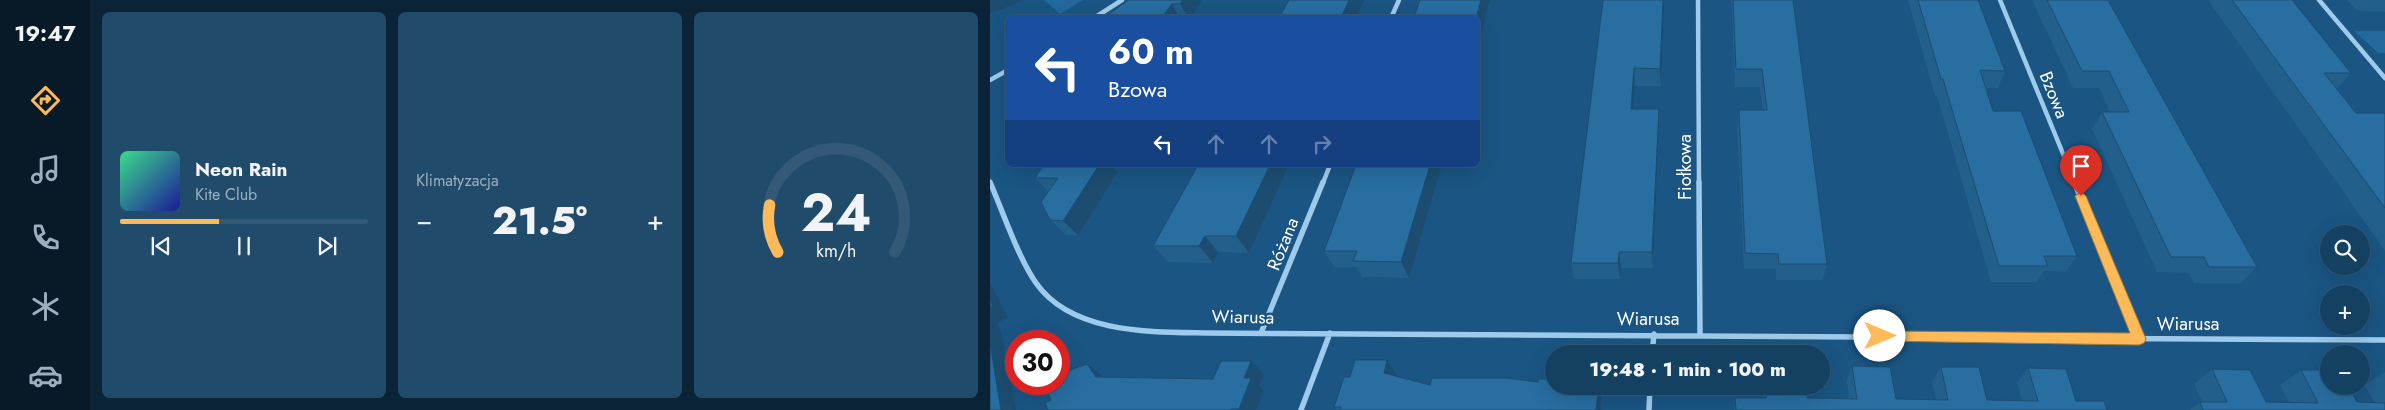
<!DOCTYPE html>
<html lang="pl">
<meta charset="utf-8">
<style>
:root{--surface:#144062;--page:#214b6b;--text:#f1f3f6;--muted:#9dafbe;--line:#335977;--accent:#feb959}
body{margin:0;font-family:Jost,sans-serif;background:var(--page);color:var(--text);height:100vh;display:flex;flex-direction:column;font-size:19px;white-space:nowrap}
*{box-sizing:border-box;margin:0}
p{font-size:16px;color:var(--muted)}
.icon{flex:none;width:28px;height:28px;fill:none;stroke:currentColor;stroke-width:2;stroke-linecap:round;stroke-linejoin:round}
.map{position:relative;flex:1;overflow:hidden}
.panel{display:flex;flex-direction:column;gap:12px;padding:12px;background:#0b2336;width:900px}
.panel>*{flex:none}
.hud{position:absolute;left:15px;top:15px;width:475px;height:152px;border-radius:8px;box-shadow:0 5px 20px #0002,0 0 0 1px var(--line);background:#1a4fa0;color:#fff;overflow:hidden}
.fabs{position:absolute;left:1330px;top:225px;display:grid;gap:10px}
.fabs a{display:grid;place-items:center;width:50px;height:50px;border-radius:50%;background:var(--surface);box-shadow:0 5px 20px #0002,0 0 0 1px var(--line);font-size:25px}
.speed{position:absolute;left:15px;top:330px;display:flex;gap:10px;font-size:25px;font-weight:700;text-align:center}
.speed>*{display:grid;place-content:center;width:65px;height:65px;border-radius:50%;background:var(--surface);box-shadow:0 5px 20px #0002,0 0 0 1px var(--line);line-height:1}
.speed .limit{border:8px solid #d22;background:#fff;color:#111}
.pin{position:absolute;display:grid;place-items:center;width:42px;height:42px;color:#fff;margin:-51px -21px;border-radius:50% 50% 50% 0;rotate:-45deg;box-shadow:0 0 5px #0007}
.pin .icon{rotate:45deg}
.me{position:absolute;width:55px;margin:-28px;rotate:90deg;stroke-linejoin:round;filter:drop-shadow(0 0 4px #0008)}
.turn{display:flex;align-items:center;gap:18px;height:105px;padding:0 20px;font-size:22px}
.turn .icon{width:65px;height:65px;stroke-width:2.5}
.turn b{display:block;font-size:35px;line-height:42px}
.lanes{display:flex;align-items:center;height:48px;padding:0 20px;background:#0003;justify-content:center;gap:25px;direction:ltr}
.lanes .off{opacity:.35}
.big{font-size:38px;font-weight:800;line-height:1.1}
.panel .widget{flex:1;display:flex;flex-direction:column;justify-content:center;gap:8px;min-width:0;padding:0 18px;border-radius:8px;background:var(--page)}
.panel .dial{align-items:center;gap:0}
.dial svg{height:130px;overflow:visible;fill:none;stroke:var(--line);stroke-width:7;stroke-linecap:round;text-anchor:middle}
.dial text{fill:var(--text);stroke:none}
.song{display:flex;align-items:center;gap:15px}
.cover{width:60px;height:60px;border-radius:8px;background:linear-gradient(135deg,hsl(150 70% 55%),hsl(240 70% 35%))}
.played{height:5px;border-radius:2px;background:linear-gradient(90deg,var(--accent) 40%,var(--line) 40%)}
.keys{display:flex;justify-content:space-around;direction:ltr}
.heat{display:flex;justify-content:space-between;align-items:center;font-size:28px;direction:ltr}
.panel .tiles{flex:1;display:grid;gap:12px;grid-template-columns:repeat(3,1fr)}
.trip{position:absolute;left:555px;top:345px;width:285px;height:50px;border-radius:25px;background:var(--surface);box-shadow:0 5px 20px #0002,0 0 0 1px var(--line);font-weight:800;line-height:50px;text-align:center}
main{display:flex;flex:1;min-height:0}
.menu{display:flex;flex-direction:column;width:90px;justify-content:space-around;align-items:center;background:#081a27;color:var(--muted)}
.menu .icon{width:35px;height:35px}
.menu .selected{color:var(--accent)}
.menu b{font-size:22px;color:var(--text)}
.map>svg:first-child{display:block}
</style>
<main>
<nav class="menu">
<b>19:47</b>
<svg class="icon selected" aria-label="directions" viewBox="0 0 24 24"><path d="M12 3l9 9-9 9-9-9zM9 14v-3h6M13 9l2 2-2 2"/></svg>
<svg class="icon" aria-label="music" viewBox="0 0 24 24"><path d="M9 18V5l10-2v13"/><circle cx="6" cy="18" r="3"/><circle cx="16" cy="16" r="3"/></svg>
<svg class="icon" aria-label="phone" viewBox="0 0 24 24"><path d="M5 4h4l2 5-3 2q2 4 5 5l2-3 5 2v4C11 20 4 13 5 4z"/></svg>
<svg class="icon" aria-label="climate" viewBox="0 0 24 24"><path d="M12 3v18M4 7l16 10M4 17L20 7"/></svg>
<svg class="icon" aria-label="car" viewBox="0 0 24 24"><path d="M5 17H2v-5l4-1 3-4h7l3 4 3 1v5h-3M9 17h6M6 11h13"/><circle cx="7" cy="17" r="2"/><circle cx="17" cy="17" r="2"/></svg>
</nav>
<section class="panel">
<div class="tiles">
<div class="widget">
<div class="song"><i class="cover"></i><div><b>Neon Rain</b><p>Kite Club</p></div></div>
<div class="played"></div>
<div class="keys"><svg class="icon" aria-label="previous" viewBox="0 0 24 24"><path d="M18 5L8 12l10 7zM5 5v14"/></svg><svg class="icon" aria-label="pause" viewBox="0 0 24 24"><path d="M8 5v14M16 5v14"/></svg><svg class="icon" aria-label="next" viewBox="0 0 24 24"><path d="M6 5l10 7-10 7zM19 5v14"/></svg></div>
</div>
<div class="widget"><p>Klimatyzacja</p>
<div class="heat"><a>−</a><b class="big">21.5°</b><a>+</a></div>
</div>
<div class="widget dial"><svg viewBox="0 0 100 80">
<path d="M14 69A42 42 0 1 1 86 69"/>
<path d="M14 69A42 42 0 0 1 9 40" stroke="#feb959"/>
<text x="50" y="56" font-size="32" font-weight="700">24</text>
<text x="50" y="72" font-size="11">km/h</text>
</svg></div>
</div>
</section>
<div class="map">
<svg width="1395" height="410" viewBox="0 0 1395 410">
<rect width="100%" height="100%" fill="#1a5583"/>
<path fill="#22699c" d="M54 0H93L70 14Z
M1364 31H1395V53H1388Z"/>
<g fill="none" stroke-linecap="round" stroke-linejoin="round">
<path stroke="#9ecbeb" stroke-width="4.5" d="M708 0 709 183
M1010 0 1085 183
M1329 0 1395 78
M104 18 132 0
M401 18 409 0
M0 80 18 70
M333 183 340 165"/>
<path stroke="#9ecbeb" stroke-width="5.5" d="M0 182C13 212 28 257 46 283 82 334 161 332 216 333L1395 340
M709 182 710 335
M1084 182 1149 339
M271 333 333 182
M662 354 664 334
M311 410 340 333
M659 410 660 386"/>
</g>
<path fill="#225f8a" d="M138 0H212L201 18H114Z
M613 0 674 8 671 86H645L643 109 669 126 663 268H631L630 279H584L581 263Z
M741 0H803L837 264 833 280H786V269H754L747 127 749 110H773L770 87H745Z
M918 0H988L1015 71 1008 88H995L1003 111 1087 256 1076 272 1054 271 1047 282H1001L957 130 947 96H945Z
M1042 0H1118L1267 267 1251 283H1204L1199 273 1167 272 1102 129 1112 112H1120L1109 88H1083Z
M1218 0H1302L1361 73 1347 89 1366 113 1395 114V251Z
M1357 0H1395V12L1366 10Z
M51 165H121L128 172 88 235H76L60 220 58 191 45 178 53 167Z
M208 165H299L259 253 228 252 223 263 178 262 163 246Z
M366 165H452L419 278 373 277 366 267H344L334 251Z
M397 360 407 375V376L440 385 612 393 611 410H347L344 407Z
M862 366 906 399 946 400 942 382 951 367 997 400H1032L1027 383 1038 368 1086 401 1117 410H744L745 398H773L772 386H816L817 398H859L857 381Z
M1222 369 1276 402H1299L1290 385 1311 370 1367 402 1385 403 1374 385 1395 372V410H1200L1210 402H1212L1204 384Z"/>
<path fill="#1c4d71" d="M0 0H30L31 1 0 14Z
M192 0H212L201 18H198L190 4Z
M359 0H374L366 18H351Z
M491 0H500L488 45V18H486Z
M673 0 674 8 671 86 670 69Z
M182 4 190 18H171Z
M644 68 645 86 642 126 641 109Z
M669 109V126L663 268 662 252Z
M99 165H121L128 172 88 235 73 221Z
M280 165H299L259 253 246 236Z
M440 165H452L419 278 411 262Z
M215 236 228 252 223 263 209 246Z
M629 252 631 268 630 279 628 263Z
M0 283 18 317 7 323 12 335 26 410H11L0 343Z
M397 360 407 375 404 388 394 373Z
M261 361 274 374 269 386 274 391 266 410H250L249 409 254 378Z
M97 364 114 377H106Z
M609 386H611L612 393 611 410H606Z"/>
<path fill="#286ea1" stroke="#1c4d71" d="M138 0H192L190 4H182L171 18H114Z
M299 0H359L351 18H289Z
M430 0H491L486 18H424Z
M613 0H673L670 69 644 68 641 109H669L662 252H629L628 263H581Z
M743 0H803L837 264H789L788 254 755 253 749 110H777L772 69H746Z
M928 0H988L1015 71 990 70 1003 111H1031L1087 256H1054L1058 266H1009L963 113 953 79H951Z
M1057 0H1118L1267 267H1219L1214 257H1181L1112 112H1139L1119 71H1092Z
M1242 0H1302L1361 73H1334L1366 113H1394L1395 114V208Z
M54 165H109L73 221 60 220 51 202 68 178H45Z
M208 165H280L246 236H215L209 246H163Z
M366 165H440L411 262 363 261 367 251H334Z
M0 301 3 306 0 307Z
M0 343 11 410H0Z
M365 360H397L394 373 440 385 442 378H516L548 382V379H564V386H609L606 410H350L351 407H344L354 377H360Z
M231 361H261L254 378H261L249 409H241V410H58L55 403 61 400 56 389 59 384H69V374L97 364 106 377 223 379Z
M862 366 900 367 906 399 958 400 951 367H989L997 400 1048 401 1038 368 1076 369 1086 401H1114L1117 410H746L745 398H776V386H816L817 398 867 399Z
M1222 369 1260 370 1276 402 1328 403 1311 370H1339V386H1358L1367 402 1395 403V410H1213L1210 402H1237Z"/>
<path fill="#feb959" stroke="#a5783a" d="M1091 192 1096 196 1156 339 1154 343 1149 345 885 341 883 336 885 332 890 331 1140 333 1085 196Z"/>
<g text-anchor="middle" stroke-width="5" stroke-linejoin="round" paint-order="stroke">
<g font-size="18" fill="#fff" stroke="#1a5583">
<text transform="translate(1064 95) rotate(68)" y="6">Bzowa</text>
<text transform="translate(695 167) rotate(-90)" y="6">Fiołkowa</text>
<text transform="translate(293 244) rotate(-68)" y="6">Różana</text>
<text transform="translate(253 317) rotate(1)" y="6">Wiarusa</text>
<text x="658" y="325">Wiarusa</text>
<text x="1198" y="330">Wiarusa</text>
</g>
</g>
</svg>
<div class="fabs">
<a><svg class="icon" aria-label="search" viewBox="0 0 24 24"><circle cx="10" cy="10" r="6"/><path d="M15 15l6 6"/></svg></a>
<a>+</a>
<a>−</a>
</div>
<div class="speed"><div class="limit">30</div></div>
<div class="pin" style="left:1091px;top:196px;background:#d93025"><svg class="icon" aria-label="arrive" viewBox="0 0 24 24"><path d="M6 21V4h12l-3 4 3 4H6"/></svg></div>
<svg class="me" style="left:890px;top:336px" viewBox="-20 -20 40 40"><circle r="19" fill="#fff"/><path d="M0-13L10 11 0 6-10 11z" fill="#feb959"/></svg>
<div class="trip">19:48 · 1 min · 100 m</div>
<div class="hud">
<div class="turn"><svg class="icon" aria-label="left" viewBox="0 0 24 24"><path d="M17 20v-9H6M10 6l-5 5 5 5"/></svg><div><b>60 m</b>Bzowa</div></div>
<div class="lanes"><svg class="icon" aria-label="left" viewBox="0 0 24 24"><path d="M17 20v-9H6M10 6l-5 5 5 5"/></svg><svg class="icon off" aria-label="ahead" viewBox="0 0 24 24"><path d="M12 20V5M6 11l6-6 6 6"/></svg><svg class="icon off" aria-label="ahead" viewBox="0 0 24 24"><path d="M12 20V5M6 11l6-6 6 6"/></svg><svg class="icon off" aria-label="right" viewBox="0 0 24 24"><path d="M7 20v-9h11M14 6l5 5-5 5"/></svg></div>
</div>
</div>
</main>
